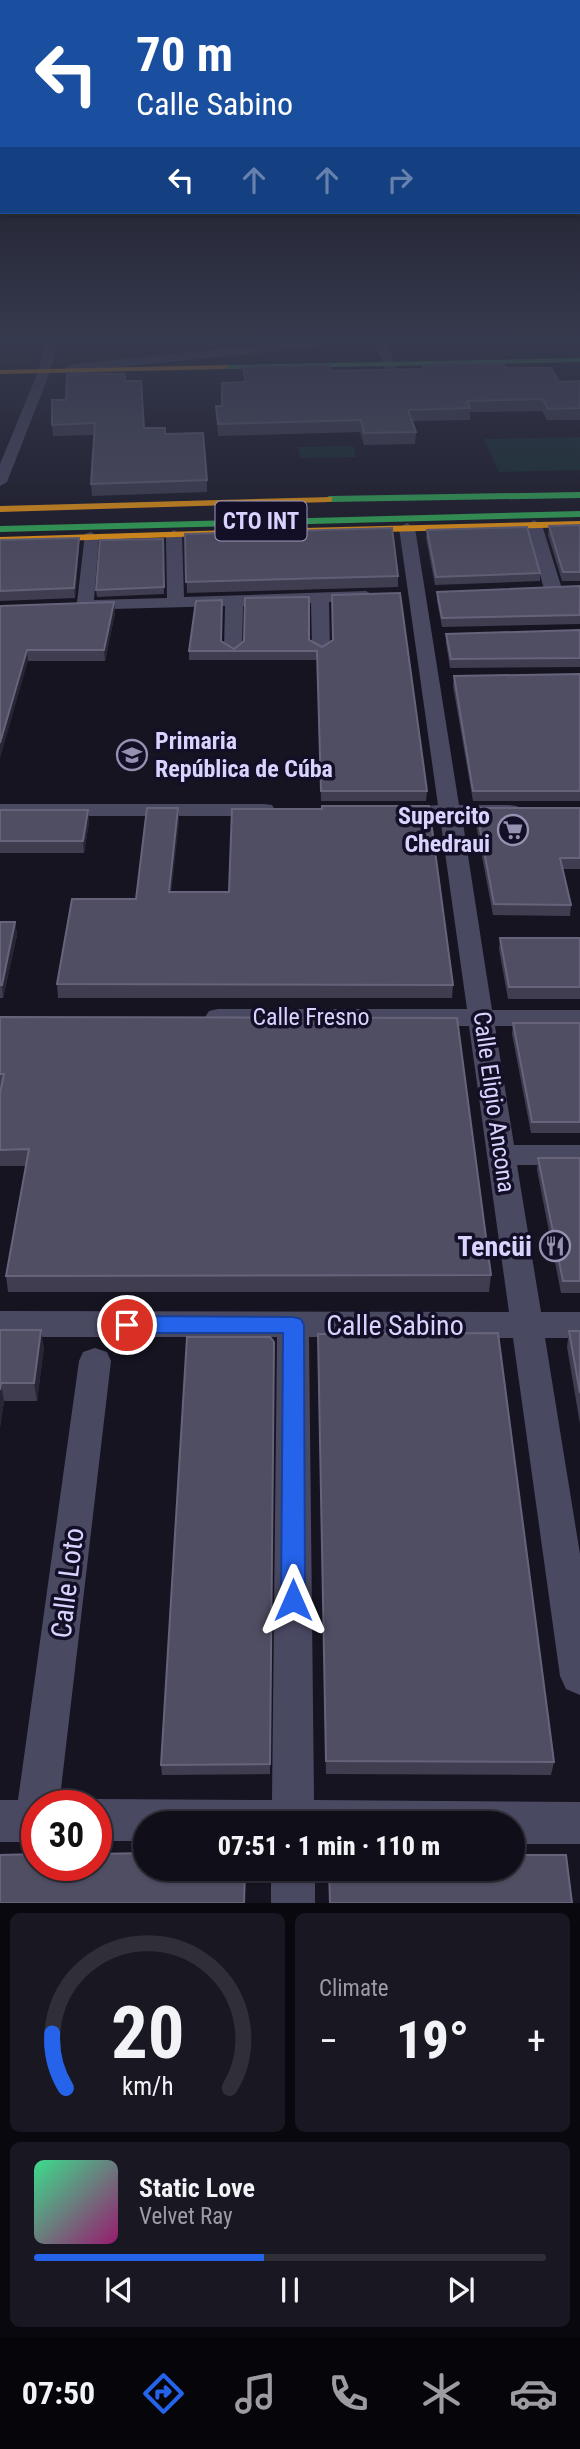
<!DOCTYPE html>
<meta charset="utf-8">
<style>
:root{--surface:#100f19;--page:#191822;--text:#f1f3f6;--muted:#9c9ca2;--line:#302f38;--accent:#2563eb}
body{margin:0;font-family:"Roboto Condensed",sans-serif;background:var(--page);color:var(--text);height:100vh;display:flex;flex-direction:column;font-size:26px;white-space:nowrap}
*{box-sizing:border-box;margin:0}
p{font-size:23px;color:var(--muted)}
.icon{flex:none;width:38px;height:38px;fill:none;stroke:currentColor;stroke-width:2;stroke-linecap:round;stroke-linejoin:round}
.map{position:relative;height:1903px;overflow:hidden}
.drawer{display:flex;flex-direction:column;gap:10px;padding:10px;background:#09080e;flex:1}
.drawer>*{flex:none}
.guide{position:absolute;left:0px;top:0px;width:581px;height:214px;box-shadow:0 2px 5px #0004,0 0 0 2px var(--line);background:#1a4fa0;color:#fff;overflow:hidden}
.speed{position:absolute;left:21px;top:1790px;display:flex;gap:14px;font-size:35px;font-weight:700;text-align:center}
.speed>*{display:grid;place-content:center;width:91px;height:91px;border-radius:50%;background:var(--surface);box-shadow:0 2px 5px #0004,0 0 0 2px var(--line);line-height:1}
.speed .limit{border:10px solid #d22;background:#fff;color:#111}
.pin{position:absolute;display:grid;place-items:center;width:60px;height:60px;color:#fff;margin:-30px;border:4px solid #fff;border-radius:50%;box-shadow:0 2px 7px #0007}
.me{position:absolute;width:77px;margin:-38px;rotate:0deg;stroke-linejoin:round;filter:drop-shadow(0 0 5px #0008)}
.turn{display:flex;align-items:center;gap:24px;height:147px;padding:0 21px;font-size:32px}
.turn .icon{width:91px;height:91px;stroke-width:2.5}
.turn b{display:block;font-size:49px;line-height:60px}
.lanes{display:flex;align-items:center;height:66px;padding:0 21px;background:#0003;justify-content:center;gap:35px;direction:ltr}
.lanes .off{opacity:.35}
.big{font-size:52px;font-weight:800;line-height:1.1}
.drawer .widget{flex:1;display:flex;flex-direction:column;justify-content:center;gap:10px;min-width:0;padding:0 24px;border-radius:10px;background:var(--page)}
.drawer .dial{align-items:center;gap:0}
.dial svg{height:182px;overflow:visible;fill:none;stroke:var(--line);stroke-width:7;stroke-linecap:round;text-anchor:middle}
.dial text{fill:var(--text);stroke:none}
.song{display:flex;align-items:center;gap:21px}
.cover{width:84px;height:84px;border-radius:10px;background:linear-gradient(135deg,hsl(150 70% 55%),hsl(320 70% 35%))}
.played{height:7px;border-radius:4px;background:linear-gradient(90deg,var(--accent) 45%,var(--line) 45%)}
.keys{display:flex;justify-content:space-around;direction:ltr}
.heat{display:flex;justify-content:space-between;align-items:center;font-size:38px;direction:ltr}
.drawer .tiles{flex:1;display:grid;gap:10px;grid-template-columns:1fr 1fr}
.widget:last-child{grid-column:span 2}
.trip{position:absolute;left:133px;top:1811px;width:392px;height:70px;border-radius:35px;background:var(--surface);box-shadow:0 2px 5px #0004,0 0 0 2px var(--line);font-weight:800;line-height:70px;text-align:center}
.menu{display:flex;height:112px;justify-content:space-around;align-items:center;background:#06060a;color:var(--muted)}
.menu .icon{width:49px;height:49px}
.menu .selected{color:var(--accent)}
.menu b{font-size:32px;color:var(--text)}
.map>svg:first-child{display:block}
</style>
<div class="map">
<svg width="580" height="1903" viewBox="0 0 580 1903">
<rect width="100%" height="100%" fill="#161421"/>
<path fill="#132c2d" d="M580 437V470L499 472 484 439Z
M353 446 356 457 300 458 298 447Z"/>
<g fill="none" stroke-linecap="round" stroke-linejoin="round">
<path fill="#4a4962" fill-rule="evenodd" d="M46 343H58L48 377 7 482 0 486V464L36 377Z
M283 343H320L314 347 72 372 66 368 72 364Z
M374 343H386L398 370 396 373H388Z
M534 520 542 525 562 589 559 593H547L544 589 526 525Z
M407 523 415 528 459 805H509L517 806 520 811 517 816 509 817H462L492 1010H580V1026H495L514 1145H580V1165H517L541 1312H580V1338H545L580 1554V1695L566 1689 560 1676 513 1338 309 1337 314 1800 580 1802V1844H513V1824H145V1841H96V1806H81L96 1799 272 1800 277 1337H0V1311L509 1312 469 1026 218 1025 209 1023 205 1017 209 1011 218 1009H467L440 817 426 816 423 811 426 806 438 805 399 528Z
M174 530 182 535 184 597 366 591 375 596 366 601 329 602 330 649 321 654 312 649 311 603 243 606 242 650 233 656 224 650 225 606 75 610 72 606 77 602 85 534 91 532 99 537 94 600 167 598 166 535Z
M0 804H264L272 805 275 810 272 815 264 816H0Z
M95 1348 107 1352 111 1361 59 1806H37V1842H0V1800H18L79 1361 83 1352Z
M271 1869H315V1903H271Z"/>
<path fill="#30b455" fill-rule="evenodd" d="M580 358V362L226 369 222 367 226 365Z
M580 492V498L329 502 324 499 329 496Z
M580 511V517L0 532V526Z"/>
<path fill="#ff9f0a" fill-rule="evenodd" d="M229 365 226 369 0 374V370Z
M332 497V501L329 502 0 512V506Z
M580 521V527L304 534 299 531 304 528Z
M231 530 236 533 235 535 0 543V537Z"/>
</g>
<path fill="#403d50" d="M423 365 506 368 559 382 580 381V420H547L542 411 470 412V420L412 421 416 432 415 444 364 445 360 432 218 436 216 406H222L244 382 243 367 331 371 423 369Z
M125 381 144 428 165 434 207 480V492L92 496 91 484 94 435 53 436 52 425 66 400Z
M580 525V581H562L548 535 549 526Z
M427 530 540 573V581L435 585 426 538Z
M185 534 398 576V587L187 593Z
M163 539 164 594 97 597 96 590Z
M0 540 79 547 75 598 0 601Z
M580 586V624L442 627 437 601V592Z
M114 602 115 613 105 661H28L0 606Z
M580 630V667L450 668 446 643V634Z
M309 640 427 791 426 801H321L317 660H189V651L222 641 234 649Z
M580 674V801H473L453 686 454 676Z
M178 808 179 821 171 892 453 985 452 998H58L57 984 136 899Z
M476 808H580V869H562L571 905 570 916 493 915 475 819Z
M0 810H88L89 822 84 853H0Z
M0 922H15L17 935 3 998H0Z
M500 938H580V999H508L499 949Z
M0 1017 491 1275 489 1292H8L6 1276 26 1166H0Z
M513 1023H580V1133H531L512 1034Z
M538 1158H580V1293H561L537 1170Z
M0 1330 44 1347 37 1401H4L0 1427Z
M569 1331H580V1424L567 1347Z
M270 1337V1774L162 1775 161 1765Z
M318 1348 554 1762 551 1775 326 1774Z"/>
<path fill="#282635" d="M79 538V547L75 598 74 588Z
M114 602 115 613 105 661 104 650Z
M27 650 28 661 0 759V743Z
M178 808 179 821 170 905 169 892Z
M88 810 89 822 84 853 83 841Z
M15 922 17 935 3 998 2 985Z
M41 1330 44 1347 37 1401 34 1383Z
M1 1383 4 1401 0 1427V1390Z
M245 1869H246L245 1903H244Z"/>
<path fill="#504e63" stroke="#66637b" stroke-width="2" d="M503 364 506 368H551L559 382 580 381V408L548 409 543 399 467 401 470 408 408 410 416 432 364 433 361 420 218 424 216 406H222V383L246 382 243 367 329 365 331 371 425 369 423 365Z
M67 373 125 374V381H141L144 428H165V434L203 433 207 480 91 484 95 423 52 425V400H66Z
M580 525V572H563L549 526Z
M527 527 540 573 436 577 427 530Z
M392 528 398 576 186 582 185 534Z
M79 538 74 588 0 591V540Z
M163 539 164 587 96 590 100 540Z
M580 586V615L442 618 437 592Z
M400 593 427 791H321L317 651H189L196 601 222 600 221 641 234 649 244 641 245 598 309 597V640L322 647 333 640 332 595Z
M114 602 104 650H27L0 743V606Z
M580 630V658L451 659 446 634Z
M580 674V791H473L454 676Z
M322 806H429L453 985 57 984 72 899H136L147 808H178L169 892H229L232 809H322Z
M476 808H580V858H560L571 905 494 904Z
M0 810H88L83 841H0Z
M0 922H15L2 985H0Z
M500 938H580V987H509Z
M0 1017 457 1018 491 1275 6 1276 29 1149 0 1150V1093L4 1074H0Z
M513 1023H580V1122H532Z
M538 1158H580V1281H563Z
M0 1330H41L34 1383H1L0 1390Z
M569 1331H580V1393Z
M498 1333 554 1762 326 1761 318 1334Z
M187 1337H270L274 1342 270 1764 161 1765Z
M145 1853V1869H245L244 1903H0V1855L37 1854V1866H96V1854Z
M513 1855H566L572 1903H330L329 1869H513Z"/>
<linearGradient id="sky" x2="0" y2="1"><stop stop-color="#0c0b12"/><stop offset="0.56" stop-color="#363a4e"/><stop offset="1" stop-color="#363a4e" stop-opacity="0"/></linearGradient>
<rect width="580" height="609" fill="url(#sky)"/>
<path fill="#2563eb" stroke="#184099" stroke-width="2" d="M127 1316 293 1317 301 1319 304 1325 305 1600 302 1608 293 1611 284 1608 281 1600 283 1333H127L120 1330 117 1325 120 1319Z"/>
<defs>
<g id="school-ring" transform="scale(1.575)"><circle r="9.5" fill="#130f26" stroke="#9591b1" stroke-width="1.5"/><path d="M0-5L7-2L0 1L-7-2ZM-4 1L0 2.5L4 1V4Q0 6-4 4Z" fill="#9591b1"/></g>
<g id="supermarket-ring" transform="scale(1.575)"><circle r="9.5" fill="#130f26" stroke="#9591b1" stroke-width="1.5"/><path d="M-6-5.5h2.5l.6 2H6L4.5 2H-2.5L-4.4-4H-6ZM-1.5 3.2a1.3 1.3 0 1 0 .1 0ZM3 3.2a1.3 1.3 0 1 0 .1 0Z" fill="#9591b1"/></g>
<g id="restaurant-ring" transform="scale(1.575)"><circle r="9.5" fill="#130f26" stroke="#9591b1" stroke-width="1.5"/><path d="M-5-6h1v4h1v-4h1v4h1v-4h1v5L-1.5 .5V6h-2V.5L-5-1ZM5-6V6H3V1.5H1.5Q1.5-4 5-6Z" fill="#9591b1"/></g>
</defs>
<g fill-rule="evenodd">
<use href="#school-ring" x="132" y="755"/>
<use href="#supermarket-ring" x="513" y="830"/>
<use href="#restaurant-ring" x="555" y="1246"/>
</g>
<g text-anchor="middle" stroke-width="7" stroke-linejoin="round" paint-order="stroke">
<rect fill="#130f26" stroke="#9e99be" stroke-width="2" x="215.5" y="501.5" width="91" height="39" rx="5"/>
<g font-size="23" font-weight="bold" fill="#d9d4ff">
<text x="261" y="529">CTO INT</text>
</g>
<g font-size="24" font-weight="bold" fill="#d9d4ff" stroke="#130f26" text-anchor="start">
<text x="155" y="749">Primaria<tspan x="155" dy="28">República de Cúba</tspan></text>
<text x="490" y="824" text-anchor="end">Supercito<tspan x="490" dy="28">Chedraui</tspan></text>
</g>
<g font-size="24" fill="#d9d4ff" stroke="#130f26">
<text x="311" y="1025">Calle Fresno</text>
<text transform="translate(494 1102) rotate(82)" y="8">Calle Eligio Ancona</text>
</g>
<g font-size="28" font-weight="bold" fill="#d9d4ff" stroke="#130f26" text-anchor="end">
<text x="532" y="1256">Tencüi</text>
</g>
<g font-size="28" fill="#d9d4ff" stroke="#130f26">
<text x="395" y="1335">Calle Sabino</text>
<text transform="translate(67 1583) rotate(-83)" y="10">Calle Loto</text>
</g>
</g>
</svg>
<div class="speed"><div class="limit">30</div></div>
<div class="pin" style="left:127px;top:1325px;background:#d93025"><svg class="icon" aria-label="arrive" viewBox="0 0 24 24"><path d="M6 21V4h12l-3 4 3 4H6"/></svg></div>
<svg class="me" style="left:293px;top:1600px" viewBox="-20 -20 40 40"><path d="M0-17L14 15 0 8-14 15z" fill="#2563eb" stroke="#fff" stroke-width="4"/></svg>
<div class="trip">07:51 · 1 min · 110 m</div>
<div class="guide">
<div class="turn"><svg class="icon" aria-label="left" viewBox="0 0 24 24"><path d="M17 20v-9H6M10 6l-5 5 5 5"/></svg><div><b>70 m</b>Calle Sabino</div></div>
<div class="lanes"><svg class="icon" aria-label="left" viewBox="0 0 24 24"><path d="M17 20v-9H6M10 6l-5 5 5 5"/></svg><svg class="icon off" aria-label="ahead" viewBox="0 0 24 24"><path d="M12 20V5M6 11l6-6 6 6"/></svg><svg class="icon off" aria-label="ahead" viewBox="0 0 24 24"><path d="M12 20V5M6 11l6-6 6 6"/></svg><svg class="icon off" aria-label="right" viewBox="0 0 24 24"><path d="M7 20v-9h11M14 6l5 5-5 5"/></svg></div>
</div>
</div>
<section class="drawer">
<div class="tiles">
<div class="widget dial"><svg viewBox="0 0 100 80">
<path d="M14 69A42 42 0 1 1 86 69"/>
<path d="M14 69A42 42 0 0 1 8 45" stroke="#2563eb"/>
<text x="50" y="56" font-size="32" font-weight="700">20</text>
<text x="50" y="72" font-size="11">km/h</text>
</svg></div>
<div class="widget"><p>Climate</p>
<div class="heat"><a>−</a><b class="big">19°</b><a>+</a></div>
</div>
<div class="widget">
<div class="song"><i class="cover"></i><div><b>Static Love</b><p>Velvet Ray</p></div></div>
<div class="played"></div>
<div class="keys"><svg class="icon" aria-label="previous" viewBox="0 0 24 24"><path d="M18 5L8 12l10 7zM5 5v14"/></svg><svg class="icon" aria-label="pause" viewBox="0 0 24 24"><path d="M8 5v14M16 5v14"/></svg><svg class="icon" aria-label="next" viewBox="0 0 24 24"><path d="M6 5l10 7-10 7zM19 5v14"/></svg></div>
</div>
</div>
</section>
<nav class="menu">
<b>07:50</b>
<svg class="icon selected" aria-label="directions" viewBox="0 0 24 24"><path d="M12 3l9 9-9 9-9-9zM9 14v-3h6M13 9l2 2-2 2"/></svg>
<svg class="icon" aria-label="music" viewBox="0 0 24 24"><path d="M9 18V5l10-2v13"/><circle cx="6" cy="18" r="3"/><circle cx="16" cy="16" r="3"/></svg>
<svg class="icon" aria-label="phone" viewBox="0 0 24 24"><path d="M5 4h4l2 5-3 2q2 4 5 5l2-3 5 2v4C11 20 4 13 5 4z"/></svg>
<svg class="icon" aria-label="climate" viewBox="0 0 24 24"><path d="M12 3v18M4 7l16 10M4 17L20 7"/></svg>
<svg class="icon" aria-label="car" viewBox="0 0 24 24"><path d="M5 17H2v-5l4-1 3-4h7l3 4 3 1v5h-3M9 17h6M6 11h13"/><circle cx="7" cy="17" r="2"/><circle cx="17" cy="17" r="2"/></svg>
</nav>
